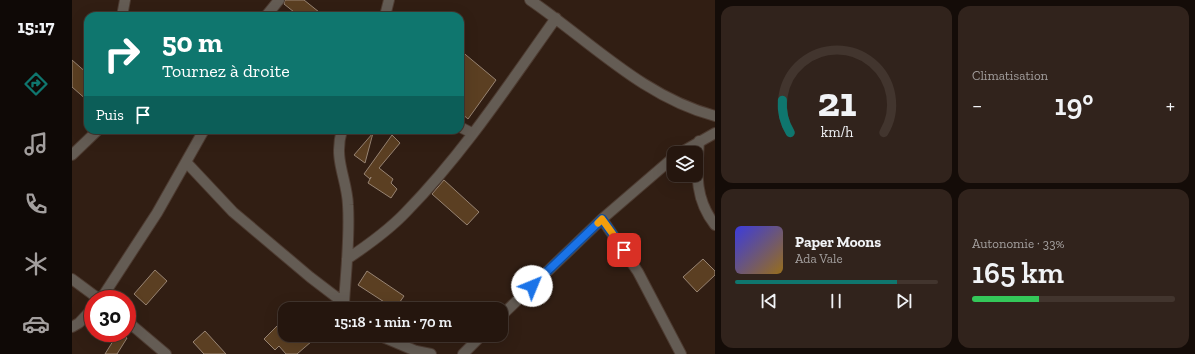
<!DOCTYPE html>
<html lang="fr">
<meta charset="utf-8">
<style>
:root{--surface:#25160e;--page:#31231c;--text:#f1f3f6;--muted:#a39f9e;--line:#42352e;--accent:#0f766e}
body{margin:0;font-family:"Zilla Slab",serif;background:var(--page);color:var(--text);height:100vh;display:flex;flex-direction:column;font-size:15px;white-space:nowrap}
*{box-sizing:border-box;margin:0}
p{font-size:13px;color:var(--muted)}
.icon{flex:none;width:22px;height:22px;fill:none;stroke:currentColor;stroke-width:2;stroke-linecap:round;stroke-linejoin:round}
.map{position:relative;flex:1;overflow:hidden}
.side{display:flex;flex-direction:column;gap:6px;padding:6px;background:#140c08;width:480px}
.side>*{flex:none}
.banner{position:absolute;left:12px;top:12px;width:380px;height:122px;border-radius:12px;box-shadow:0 4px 16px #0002,0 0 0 1px var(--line);background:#0f766e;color:#fff;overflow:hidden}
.buttons{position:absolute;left:595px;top:146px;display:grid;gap:8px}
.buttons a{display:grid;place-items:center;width:36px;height:36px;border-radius:8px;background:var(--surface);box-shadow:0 4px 16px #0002,0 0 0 1px var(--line);font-size:20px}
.speed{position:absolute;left:12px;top:290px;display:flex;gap:8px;font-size:20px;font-weight:700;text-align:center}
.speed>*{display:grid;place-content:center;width:52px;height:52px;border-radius:50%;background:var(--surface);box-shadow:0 4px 16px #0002,0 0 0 1px var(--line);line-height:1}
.speed .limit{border:6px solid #d22;background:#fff;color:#111}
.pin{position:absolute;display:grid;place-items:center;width:34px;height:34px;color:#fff;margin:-17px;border-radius:8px;box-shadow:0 2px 6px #0006}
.me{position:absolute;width:44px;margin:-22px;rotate:45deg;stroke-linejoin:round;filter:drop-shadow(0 0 3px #0008)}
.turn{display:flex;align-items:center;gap:14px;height:84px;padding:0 12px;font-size:18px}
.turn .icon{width:52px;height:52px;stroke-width:2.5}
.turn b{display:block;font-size:28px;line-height:34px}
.then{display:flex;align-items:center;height:38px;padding:0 12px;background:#0003;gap:8px;font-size:15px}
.big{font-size:30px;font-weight:600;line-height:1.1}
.side .widget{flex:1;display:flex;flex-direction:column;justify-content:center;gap:6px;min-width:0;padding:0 14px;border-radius:12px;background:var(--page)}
.side .dial{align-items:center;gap:0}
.dial svg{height:104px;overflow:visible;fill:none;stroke:var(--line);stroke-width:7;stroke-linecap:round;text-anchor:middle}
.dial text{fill:var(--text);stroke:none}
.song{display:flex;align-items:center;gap:12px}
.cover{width:48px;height:48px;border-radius:6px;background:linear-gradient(135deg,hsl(240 70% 55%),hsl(40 70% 35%))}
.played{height:4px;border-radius:2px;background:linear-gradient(90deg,var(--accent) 80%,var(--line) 80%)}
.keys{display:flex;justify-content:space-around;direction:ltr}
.heat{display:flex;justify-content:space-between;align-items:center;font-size:22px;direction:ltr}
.charge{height:6px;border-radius:3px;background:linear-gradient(90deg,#34c759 33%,var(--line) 0)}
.side .tiles{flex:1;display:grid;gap:6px;grid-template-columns:repeat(2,1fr)}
.trip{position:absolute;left:206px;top:302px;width:230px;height:40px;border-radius:12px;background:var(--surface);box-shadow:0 4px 16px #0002,0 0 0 1px var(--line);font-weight:600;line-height:40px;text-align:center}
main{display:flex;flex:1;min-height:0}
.tab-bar{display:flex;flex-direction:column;width:72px;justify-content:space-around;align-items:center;background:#0f0906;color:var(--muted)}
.tab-bar .icon{width:28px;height:28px}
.tab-bar .selected{color:var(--accent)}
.tab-bar b{font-size:18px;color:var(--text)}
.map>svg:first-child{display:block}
</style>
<main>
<nav class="tab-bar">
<b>15:17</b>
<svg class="icon selected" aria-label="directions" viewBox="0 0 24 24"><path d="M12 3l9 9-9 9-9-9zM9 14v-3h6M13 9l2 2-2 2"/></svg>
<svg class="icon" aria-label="music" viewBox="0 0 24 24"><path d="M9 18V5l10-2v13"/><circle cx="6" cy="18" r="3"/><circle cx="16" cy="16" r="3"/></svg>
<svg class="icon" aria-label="phone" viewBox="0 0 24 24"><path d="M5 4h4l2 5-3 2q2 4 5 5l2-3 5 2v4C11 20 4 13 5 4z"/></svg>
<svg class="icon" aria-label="climate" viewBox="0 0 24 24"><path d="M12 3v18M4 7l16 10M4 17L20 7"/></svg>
<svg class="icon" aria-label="car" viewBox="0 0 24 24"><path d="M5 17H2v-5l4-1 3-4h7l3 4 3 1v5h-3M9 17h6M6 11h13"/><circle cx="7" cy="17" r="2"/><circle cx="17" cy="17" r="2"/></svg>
</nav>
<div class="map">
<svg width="643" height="354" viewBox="0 0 643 354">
<rect width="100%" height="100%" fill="#311e13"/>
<path fill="#5b3f22" stroke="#988473" d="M213 0H232L252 16H227L212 4Z
M388 50 424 80 396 119 388 112Z
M0 60 16 74V101L0 87Z
M301 133 293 163 282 155Z
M320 135 328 143 307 168 321 179 319 183 325 189 319 198 296 183 299 177 298 179 292 174Z
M372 180 407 212 395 225 360 194Z
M631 259 643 271V275L625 292 611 277Z
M83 270 95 281 74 305 62 294Z
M295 271 332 296 323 309 286 285Z
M213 318V335H247L225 354H214L207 346 203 350 192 339Z
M133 331 154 354H132L121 342Z
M46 333 55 338 45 354H33Z"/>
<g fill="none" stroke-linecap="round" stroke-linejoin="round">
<g stroke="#4d3b31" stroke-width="12">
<path id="street" d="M458 0C518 41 571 97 643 116
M50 16 53 0
M194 16 207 0
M313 16 317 0
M388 127 400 133
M270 130C261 160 275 178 276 205 278 238 274 270 272 303L273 306
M627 141C625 173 622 198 643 225
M608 153 643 133
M0 155 26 130
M114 162 161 212 238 277 272 303
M530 219 566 272 609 354
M275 259C296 245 317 230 334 212 391 154 437 84 484 18
M0 279 27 299
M29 299 85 213 132 130
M429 316 530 219 602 157
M55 321 94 354
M0 327 7 323 21 308
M306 335 344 351 359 354
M391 354 410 335"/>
</g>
<use href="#street" stroke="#645c54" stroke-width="10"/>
</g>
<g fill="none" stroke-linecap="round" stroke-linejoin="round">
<g stroke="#114b97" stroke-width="10">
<path id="route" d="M460 286 530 219 552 250"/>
</g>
<use href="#route" stroke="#1a73e8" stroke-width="7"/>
<path stroke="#f59e0b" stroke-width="7" d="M526 223 530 219 543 237"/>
</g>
</svg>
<div class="buttons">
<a><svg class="icon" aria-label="layers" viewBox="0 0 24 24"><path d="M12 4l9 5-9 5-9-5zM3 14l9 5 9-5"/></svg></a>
</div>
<div class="speed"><div class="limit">30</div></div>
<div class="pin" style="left:552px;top:250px;background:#d93025"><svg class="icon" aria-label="arrive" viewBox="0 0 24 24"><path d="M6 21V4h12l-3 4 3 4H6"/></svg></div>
<svg class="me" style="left:460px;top:286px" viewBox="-20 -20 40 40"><circle r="19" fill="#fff"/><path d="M0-13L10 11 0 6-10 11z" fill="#1a73e8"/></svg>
<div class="trip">15:18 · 1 min · 70 m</div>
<div class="banner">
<div class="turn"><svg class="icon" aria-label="right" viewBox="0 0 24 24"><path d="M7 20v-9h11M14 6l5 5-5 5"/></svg><div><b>50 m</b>Tournez à droite</div></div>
<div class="then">Puis<svg class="icon" aria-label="arrive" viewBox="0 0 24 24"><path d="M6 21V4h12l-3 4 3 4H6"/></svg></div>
</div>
</div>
<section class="side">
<div class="tiles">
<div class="widget dial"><svg viewBox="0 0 100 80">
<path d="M14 69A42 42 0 1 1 86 69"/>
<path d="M14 69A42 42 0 0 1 8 44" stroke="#0f766e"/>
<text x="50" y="56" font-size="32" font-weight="700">21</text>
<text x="50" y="72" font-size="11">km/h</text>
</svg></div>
<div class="widget"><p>Climatisation</p>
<div class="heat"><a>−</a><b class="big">19°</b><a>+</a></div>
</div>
<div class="widget">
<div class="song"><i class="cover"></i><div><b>Paper Moons</b><p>Ada Vale</p></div></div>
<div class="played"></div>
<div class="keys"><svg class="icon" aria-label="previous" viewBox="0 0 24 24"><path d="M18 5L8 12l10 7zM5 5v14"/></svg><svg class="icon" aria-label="pause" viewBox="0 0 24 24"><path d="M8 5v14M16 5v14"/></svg><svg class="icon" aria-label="next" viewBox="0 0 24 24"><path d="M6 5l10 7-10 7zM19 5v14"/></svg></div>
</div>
<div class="widget"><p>Autonomie · 33%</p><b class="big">165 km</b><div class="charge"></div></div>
</div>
</section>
</main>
